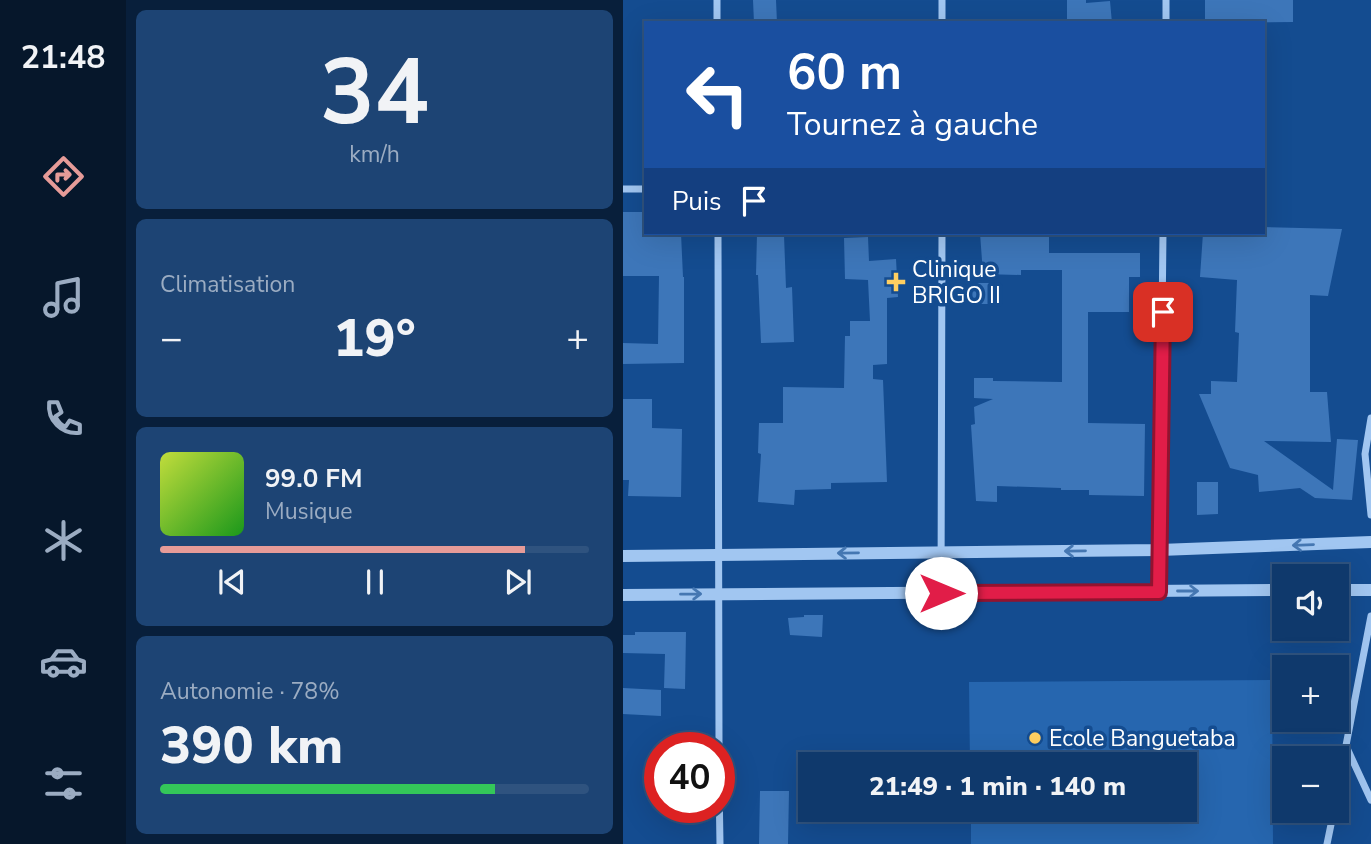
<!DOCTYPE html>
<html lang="fr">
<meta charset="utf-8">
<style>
:root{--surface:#0f396c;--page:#1d4474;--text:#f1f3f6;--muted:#9bacc2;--line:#2f537f;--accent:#e69b98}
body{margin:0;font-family:"Nunito Sans",sans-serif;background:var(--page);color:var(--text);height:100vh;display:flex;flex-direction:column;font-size:26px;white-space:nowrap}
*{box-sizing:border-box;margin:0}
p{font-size:23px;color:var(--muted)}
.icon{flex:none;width:38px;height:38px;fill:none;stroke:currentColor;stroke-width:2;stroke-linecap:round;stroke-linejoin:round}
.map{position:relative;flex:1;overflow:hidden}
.sheet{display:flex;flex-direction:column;gap:10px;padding:10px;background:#081f3b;width:497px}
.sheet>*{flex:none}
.banner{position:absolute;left:21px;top:21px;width:621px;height:214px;border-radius:0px;box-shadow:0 7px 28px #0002,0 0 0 2px var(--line);background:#1a4fa0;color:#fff;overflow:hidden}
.controls{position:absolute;left:649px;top:564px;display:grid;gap:14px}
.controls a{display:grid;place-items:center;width:77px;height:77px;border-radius:0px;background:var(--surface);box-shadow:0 7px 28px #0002,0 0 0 2px var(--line);font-size:35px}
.speed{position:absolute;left:21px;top:732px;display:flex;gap:14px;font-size:35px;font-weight:700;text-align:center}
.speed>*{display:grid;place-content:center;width:91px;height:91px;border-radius:50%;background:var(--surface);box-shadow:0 7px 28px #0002,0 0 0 2px var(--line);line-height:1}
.speed .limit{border:10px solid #d22;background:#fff;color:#111}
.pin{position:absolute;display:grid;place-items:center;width:60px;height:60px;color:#fff;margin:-30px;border-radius:14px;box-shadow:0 4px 10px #0006}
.me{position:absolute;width:77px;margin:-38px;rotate:90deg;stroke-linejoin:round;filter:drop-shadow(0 0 5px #0008)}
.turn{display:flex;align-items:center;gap:24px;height:147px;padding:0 28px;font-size:32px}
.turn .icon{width:91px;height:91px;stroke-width:2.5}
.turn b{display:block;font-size:49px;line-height:60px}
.then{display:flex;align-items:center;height:66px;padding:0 28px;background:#0003;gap:14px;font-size:26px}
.big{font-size:52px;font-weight:800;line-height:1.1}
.sheet .widget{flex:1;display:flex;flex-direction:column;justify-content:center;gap:10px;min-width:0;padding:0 24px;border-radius:10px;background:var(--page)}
.sheet .dial{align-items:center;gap:0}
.dial b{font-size:91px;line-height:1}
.song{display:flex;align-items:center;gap:21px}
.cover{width:84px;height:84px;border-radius:10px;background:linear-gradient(135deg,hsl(70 70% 55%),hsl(120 70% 35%))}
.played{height:7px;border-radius:4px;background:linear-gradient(90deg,var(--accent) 85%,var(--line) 85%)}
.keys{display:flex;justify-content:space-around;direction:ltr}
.heat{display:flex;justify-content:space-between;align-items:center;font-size:38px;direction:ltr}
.charge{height:10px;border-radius:5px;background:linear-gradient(90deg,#34c759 78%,var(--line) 0)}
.trip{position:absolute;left:175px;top:752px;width:399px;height:70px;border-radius:0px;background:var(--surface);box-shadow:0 7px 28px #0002,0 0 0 2px var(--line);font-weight:800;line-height:70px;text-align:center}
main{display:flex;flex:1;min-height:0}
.tabs{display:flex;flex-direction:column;width:126px;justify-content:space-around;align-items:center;background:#06172b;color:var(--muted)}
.tabs .icon{width:49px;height:49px}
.tabs .selected{color:var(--accent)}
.tabs b{font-size:32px;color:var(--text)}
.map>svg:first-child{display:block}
</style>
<main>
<nav class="tabs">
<b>21:48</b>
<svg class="icon selected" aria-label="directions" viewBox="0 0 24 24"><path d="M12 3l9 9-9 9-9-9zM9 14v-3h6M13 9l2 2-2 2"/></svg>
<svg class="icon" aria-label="music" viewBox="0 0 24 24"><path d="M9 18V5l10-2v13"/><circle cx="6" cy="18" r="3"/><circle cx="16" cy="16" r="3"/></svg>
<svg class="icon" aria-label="phone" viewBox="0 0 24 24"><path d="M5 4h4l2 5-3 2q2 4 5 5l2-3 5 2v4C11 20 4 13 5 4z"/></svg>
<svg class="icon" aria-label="climate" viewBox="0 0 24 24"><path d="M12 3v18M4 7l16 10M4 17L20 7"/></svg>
<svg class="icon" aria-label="car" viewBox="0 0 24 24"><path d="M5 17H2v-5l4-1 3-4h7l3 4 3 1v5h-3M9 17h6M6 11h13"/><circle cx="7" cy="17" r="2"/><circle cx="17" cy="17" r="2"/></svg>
<svg class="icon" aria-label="filters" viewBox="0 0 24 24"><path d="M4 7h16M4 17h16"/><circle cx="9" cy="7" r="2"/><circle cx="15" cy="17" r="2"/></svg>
</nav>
<section class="sheet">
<div class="widget dial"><b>34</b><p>km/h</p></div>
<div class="widget"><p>Climatisation</p>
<div class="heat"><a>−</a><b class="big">19°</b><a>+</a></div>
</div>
<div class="widget">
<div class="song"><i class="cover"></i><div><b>99.0 FM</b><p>Musique</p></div></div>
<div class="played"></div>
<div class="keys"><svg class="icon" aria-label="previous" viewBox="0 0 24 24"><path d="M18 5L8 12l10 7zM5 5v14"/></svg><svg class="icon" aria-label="pause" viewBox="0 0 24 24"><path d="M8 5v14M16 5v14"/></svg><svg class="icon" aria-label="next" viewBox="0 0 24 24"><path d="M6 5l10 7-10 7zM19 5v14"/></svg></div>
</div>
<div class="widget"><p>Autonomie · 78%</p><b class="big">390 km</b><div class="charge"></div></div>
</section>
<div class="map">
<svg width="748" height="844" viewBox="0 0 748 844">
<rect width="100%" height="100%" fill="#144c90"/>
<path fill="#2666af" d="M649 680 650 844H348V810H562V765H347L346 682Z"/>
<path fill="#3d76b9" d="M130 0H153L154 23H131Z
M444 0H463V3L487 1 489 23H444Z
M582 0H670V22L582 23Z
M0 212H23V233H58L60 277H61V363L0 364V343L35 344 36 276H0Z
M640 227 719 229 705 296 687 295V392H704L708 442 641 441 710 490 714 439 735 440 729 500 692 498 677 488 636 492 635 475 607 468 576 394H588V381L614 382 616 333 612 332 614 280 577 277 580 233H640Z
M157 233 161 235 163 288 169 287 171 342 138 343 135 275H133L134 234Z
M357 233H426V253H517V277H506V312H465V423L522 424 521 496 466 495V490H438V488L374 486V502L353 501 348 425 352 424 351 407 370 399 351 398V378H370V381L439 382V270H398V275L360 274Z
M245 237 246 261 273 259 275 297 264 298V364L250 365V379L260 380 264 482 208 483V489L172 490 171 505 135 502 138 454 135 453 136 423H160V387L221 388 222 336H227V321H247L245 280 222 279 221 238Z
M347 283H366V304H347Z
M0 399H29V428L59 429 58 497 5 496 6 480H0Z
M574 482H595V514L574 515Z
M181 615H200L199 637 167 635 165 618 181 617Z
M12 632H63L62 689 41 688 42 654 0 653V635H12Z
M0 688 38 690V716L0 714Z
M137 791H166L165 844H136Z"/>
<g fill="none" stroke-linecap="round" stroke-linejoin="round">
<path stroke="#a1c6f1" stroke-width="7" d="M94 0V23
M319 23V0
M543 23V0
M0 189H23
M95 233 96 747
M748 418 742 454 748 515
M536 591 540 233
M318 593 319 233
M723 746 748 800
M96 782 97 844
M714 792 748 616
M704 844 711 810"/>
<path stroke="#a1c6f1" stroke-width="12" d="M0 556 537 550 748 542
M714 590H748
M0 595 662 590"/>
</g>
<defs><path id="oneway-shaft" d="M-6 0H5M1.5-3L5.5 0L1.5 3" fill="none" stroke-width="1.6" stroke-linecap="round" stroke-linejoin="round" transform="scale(1.75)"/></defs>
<g stroke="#4577b2">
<use href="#oneway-shaft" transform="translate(680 545) rotate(178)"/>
<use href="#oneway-shaft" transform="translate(452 551) rotate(179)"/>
<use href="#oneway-shaft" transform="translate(225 553) rotate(179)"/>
<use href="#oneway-shaft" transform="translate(565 591)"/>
<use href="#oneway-shaft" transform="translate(68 594) rotate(-1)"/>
</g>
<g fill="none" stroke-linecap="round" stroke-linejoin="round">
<g stroke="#92132f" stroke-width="18">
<path id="route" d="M318 593 536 592 540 312"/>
</g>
<use href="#route" stroke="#e11d48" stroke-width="12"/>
</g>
<g fill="#ffcf61" stroke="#144c90" stroke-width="2.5">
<path d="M269.5 271.5h7v7h7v7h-7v7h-7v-7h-7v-7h7z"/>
<circle cx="412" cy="738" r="7"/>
</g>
<g text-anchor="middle" stroke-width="7" stroke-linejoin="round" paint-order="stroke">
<g font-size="23" fill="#fff" stroke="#144c90" text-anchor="start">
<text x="289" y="277">Clinique<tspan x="289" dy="26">BRIGO II</tspan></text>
<text x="426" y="746">Ecole Banguetaba</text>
</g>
</g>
</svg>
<div class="controls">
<a><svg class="icon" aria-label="sound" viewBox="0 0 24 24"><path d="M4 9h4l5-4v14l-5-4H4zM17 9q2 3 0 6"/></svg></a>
<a>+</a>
<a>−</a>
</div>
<div class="speed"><div class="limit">40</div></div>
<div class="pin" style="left:540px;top:312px;background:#d93025"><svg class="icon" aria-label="arrive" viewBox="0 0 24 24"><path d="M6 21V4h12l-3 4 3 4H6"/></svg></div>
<svg class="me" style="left:318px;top:593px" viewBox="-20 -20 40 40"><circle r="19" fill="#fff"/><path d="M0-13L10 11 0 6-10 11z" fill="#e11d48"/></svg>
<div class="trip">21:49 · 1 min · 140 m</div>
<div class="banner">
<div class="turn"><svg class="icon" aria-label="left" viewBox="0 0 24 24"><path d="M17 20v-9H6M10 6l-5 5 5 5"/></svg><div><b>60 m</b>Tournez à gauche</div></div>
<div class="then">Puis<svg class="icon" aria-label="arrive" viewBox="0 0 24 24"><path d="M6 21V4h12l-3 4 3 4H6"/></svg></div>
</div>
</div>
</main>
